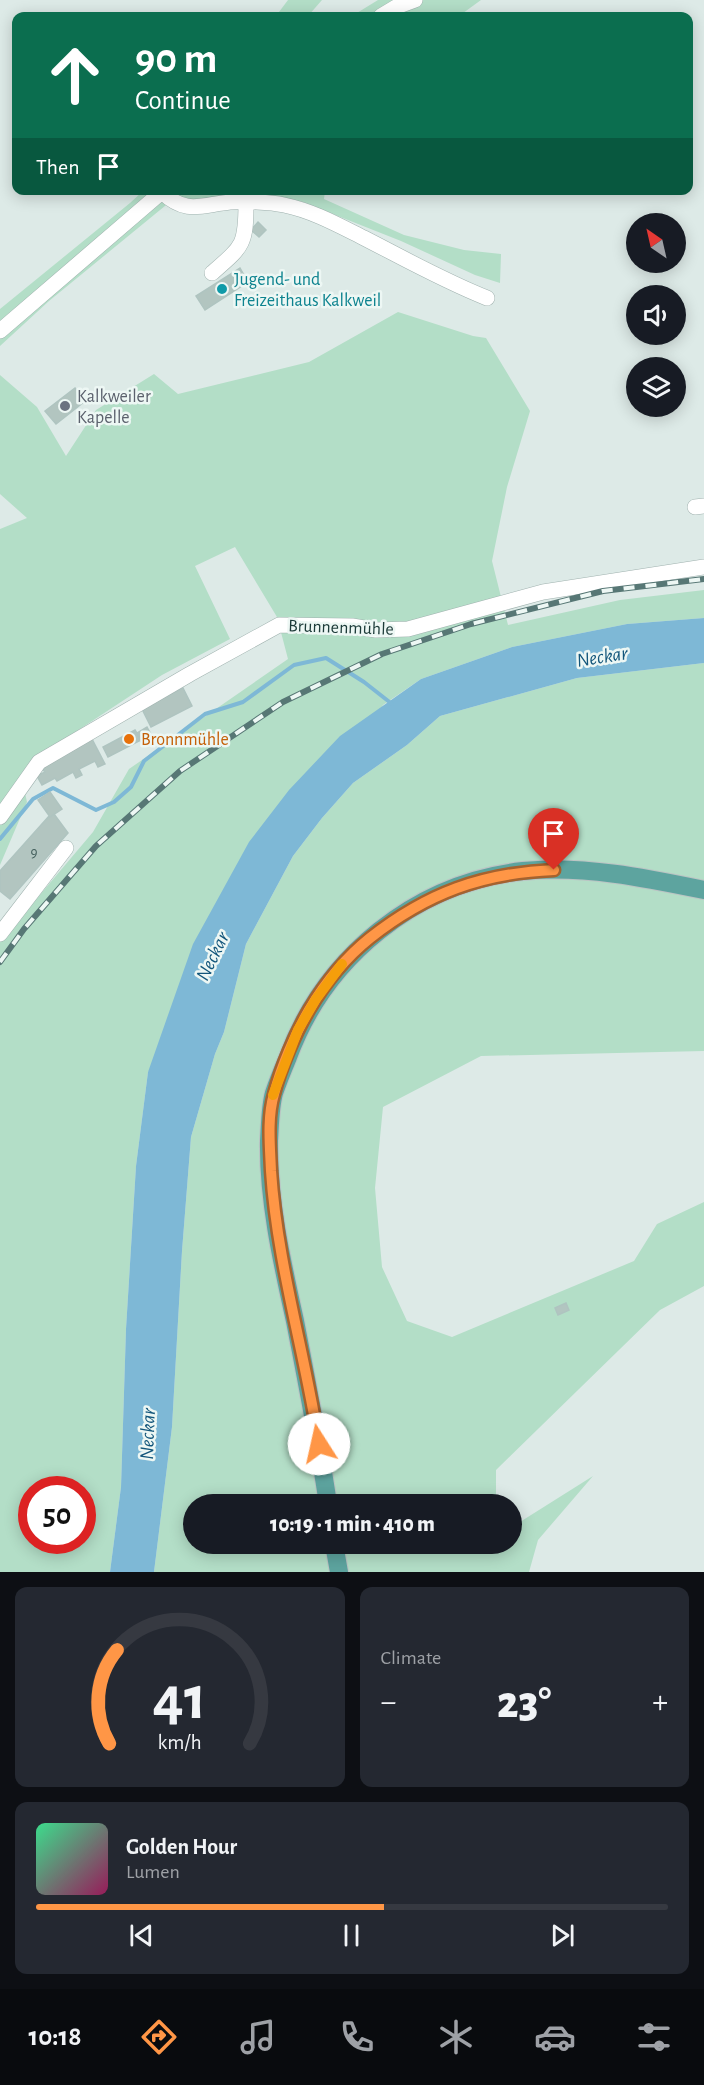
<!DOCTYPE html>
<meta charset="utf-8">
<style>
:root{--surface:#171b24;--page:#242831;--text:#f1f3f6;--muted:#9ea1a6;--line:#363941;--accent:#ff9646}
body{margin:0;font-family:"Alegreya Sans",sans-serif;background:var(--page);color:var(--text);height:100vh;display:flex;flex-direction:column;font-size:22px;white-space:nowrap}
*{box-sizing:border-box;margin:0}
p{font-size:20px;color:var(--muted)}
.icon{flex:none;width:33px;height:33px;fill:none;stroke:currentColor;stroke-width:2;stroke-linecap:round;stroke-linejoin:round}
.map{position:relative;height:1572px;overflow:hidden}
.side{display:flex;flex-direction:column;gap:15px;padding:15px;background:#0d0f14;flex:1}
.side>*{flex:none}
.top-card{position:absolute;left:12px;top:12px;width:681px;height:183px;border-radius:12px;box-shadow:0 3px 15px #0003;background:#0b6e4f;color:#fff;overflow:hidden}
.needle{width:39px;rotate:326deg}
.fabs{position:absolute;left:626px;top:213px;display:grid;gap:12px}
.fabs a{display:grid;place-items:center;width:60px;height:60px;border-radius:50%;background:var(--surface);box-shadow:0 3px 15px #0003;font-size:30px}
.speed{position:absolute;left:18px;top:1476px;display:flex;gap:12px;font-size:30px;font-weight:700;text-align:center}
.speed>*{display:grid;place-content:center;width:78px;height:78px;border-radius:50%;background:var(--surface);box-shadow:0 3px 15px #0003;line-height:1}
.speed .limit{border:9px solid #d22;background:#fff;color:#111}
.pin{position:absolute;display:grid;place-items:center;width:51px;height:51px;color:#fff;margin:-62px -26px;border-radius:50% 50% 50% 0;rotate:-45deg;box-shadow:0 0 6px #0007}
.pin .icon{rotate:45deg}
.me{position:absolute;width:66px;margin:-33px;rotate:350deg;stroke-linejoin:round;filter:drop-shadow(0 0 4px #0008)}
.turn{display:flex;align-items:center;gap:21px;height:126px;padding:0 24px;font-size:27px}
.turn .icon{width:78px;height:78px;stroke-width:2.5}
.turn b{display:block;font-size:42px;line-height:51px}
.then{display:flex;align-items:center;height:57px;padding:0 24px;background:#0003;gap:12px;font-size:22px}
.big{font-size:45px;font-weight:800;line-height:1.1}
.side .tile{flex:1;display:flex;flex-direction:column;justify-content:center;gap:9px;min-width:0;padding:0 21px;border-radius:12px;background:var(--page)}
.side .dial{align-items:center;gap:0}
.dial svg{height:156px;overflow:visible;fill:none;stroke:var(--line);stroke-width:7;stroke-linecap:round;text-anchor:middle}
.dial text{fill:var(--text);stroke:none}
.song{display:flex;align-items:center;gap:18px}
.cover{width:72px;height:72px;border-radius:9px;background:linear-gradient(135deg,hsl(150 70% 55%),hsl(330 70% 35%))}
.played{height:6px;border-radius:3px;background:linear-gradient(90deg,var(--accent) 55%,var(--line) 55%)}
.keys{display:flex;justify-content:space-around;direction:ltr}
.heat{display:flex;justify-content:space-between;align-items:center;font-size:33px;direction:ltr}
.side .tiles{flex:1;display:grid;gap:15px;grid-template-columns:1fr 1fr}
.tile:last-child{grid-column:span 2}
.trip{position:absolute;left:183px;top:1494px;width:339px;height:60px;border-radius:30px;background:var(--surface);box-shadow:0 3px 15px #0003;font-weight:800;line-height:60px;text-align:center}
.tab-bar{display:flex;height:96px;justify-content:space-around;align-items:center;background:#090b0e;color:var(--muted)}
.tab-bar .icon{width:42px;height:42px}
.tab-bar .active{color:var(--accent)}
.tab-bar b{font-size:27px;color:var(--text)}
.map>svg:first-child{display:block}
</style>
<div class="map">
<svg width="704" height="1572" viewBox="0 0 704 1572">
<rect width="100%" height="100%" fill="#ddeae7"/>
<path fill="#b3dec7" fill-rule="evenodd" d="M288 0H322L308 16H276Z
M378 0H481L459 16H352Z
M143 191H325L324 199 404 235 464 250 501 254 500 283 475 275 401 241 300 201 183 207 171 201 49 301 0 346V309L130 203Z
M398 312 473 336 486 338 530 411 507 487 492 561 508 625 620 600 704 590V618L627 624 512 647 421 679 383 705 148 1072 136 1166 126 1329 121 1487 110 1572H0V942L93 832 129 769 288 659 277 617 235 547 195 566 230 639 162 675 51 748 25 793 27 802 0 865V529L27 518 0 494V375L37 407 66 456 96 410 154 374 178 394 309 362ZM32 1490H82V1540H32Z
M704 663V1051L481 1056 383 1107 375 1188 382 1267 407 1321 452 1337 634 1261 657 1224 704 1202V1286L660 1310 496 1470V1504H194V1544H512V1527L593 1476 538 1540 529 1572H154L172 1427 182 1251 191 1137 215 1054 224 1032 246 944 293 856 322 818 353 783 407 745 440 716 577 678Z"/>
<path fill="#7eb8d6" d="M704 618V663L577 678 440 716 407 745 353 783 322 818 293 856 246 944 224 1032 215 1054 191 1137 182 1251 172 1427 154 1572H110L121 1487 126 1329 136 1166 148 1072 193 944 249 842 289 790 340 736 421 679 512 647 627 624Z"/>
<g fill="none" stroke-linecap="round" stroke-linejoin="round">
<path stroke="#7eb8d6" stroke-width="4" d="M0 839 33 799 53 788 96 810 114 802 131 787 144 761 205 714 243 702 294 665 326 658 364 682 392 704"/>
</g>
<path fill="#b2c5c0" stroke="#afc4c0" stroke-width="1.5" d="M258 222 266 230 259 237 251 230Z
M240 268 248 282 205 310 196 296Z
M75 388 85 401 56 424 45 411Z
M183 688 192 706 151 727 142 709Z
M147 727 154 740 143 746 137 733Z
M135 730 141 740 108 757 103 747Z
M92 739 105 764 98 767 95 761 79 769 82 775 76 778 73 772 57 781 55 778 42 785 37 776 45 772 42 768Z
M50 792 62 809 50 817 38 800Z
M54 814 68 833 10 899 0 891V871L49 816 50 817Z
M566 1303 569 1310 558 1315 555 1308Z"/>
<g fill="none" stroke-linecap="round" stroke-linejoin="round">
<g stroke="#a0b2af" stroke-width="16">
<path id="minor" d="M381 16 396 7 415 0
M162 192C186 215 201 205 230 202 244 201 270 202 284 205 313 211 338 225 364 238 405 259 444 281 487 298
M212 273C243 246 246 245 246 203
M0 331 164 190
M695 507 704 506
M0 817 39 762 190 674 279 625 352 626 376 630 408 629 543 592 704 567
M0 934 66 848"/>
</g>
<g stroke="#bbc4c4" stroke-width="20">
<path id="major" d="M328 1504C319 1443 307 1382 295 1321 282 1262 268 1201 269 1141 270 1126 270 1107 274 1093 278 1081 283 1069 288 1057 325 957 415 883 523 871 583 865 646 878 704 890
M334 1544 339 1572"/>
</g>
<use href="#minor" stroke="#fff" stroke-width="15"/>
<use href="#major" stroke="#5da49f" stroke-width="18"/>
<g stroke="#577775" stroke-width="6">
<path id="rail" d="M0 962 24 929 96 846 180 771 283 702 382 654 471 624 603 591 704 579"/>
</g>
<use href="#rail" stroke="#edf7f4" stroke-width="4" stroke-dasharray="11" stroke-linecap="butt"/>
</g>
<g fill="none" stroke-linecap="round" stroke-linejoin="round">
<g stroke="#a6622e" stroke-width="15">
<path id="route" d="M319 1444C305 1353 277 1263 271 1171 270 1146 267 1118 274 1094 281 1067 295 1034 309 1010 325 983 345 958 370 938 427 893 482 873 554 870"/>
</g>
<use href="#route" stroke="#ff9646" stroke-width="10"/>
<path stroke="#f59e0b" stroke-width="10" d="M273 1095 298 1030 316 999 342 964"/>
</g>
<circle fill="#0f9aa8" stroke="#edf7f4" stroke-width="2" cx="222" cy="289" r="6"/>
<circle fill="#6b7280" stroke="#edf7f4" stroke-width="2" cx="65" cy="406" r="6"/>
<circle fill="#e8710a" stroke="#edf7f4" stroke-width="2" cx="129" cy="739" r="6"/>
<g text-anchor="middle" stroke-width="5" stroke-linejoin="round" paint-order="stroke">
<g font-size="15" fill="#425e5b">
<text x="34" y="857">9</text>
</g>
<g font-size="18" fill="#0d838f" stroke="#edf7f4" text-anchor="start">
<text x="234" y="285">Jugend- und<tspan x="234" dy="21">Freizeithaus Kalkweil</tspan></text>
</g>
<g font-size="18" fill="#5b616d" stroke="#edf7f4" text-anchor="start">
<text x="77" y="402">Kalkweiler<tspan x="77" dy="21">Kapelle</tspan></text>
</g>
<g font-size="18" fill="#1d3b39" stroke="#edf7f4">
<text transform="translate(341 627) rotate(2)" y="6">Brunnenmühle</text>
</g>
<g font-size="18" fill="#c56008" stroke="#edf7f4" text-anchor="start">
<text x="141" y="745">Bronnmühle</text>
</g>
<g font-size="20" font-style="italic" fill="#13567b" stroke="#edf7f4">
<text transform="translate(602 656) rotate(-9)" y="7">Neckar</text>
<text transform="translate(212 956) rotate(-64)" y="7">Neckar</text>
<text transform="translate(147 1434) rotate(-88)" y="7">Neckar</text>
</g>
</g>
</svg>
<div class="fabs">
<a><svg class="needle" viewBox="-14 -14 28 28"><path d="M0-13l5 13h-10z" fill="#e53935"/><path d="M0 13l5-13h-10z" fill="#9ea1a6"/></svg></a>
<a><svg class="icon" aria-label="sound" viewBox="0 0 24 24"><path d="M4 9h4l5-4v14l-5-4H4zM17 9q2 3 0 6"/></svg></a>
<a><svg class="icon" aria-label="layers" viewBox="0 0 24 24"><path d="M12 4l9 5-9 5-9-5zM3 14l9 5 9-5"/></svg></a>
</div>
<div class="speed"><div class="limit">50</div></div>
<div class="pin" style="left:554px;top:870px;background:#d93025"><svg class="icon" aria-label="arrive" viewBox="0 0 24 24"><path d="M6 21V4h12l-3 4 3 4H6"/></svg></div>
<svg class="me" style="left:319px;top:1444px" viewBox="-20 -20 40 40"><circle r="19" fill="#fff"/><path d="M0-13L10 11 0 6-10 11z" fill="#ff9646"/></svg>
<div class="trip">10:19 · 1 min · 410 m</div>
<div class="top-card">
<div class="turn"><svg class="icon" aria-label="ahead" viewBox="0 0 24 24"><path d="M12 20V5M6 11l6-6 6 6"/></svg><div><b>90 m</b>Continue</div></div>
<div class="then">Then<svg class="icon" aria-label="arrive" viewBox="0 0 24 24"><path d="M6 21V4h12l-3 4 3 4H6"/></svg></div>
</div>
</div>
<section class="side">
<div class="tiles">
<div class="tile dial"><svg viewBox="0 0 100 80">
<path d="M14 69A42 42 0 1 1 86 69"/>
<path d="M14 69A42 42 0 0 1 18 21" stroke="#ff9646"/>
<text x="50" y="56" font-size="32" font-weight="700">41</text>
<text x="50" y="72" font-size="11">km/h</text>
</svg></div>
<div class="tile"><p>Climate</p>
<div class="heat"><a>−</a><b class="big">23°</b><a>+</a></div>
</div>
<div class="tile">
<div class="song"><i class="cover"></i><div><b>Golden Hour</b><p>Lumen</p></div></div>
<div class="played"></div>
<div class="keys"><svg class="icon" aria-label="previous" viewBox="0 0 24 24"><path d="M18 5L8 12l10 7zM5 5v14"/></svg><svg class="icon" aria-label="pause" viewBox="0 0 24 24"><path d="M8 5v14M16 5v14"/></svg><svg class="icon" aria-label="next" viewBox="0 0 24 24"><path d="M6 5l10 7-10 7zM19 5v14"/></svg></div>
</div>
</div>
</section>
<nav class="tab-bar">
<b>10:18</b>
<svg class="icon active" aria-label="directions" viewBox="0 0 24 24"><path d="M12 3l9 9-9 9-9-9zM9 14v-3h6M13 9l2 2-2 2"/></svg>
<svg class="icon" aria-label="music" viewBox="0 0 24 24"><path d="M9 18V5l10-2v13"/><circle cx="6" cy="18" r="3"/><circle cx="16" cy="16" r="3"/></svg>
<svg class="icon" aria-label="phone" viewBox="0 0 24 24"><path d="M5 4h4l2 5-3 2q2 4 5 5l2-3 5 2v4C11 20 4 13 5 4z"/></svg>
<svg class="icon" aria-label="climate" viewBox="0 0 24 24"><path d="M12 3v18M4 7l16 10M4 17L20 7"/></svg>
<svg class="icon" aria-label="car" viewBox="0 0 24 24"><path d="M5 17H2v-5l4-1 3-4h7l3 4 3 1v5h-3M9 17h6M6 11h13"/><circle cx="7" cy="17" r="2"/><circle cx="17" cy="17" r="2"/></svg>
<svg class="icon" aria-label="filters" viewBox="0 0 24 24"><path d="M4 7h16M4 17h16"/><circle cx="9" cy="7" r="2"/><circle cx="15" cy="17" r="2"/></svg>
</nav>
